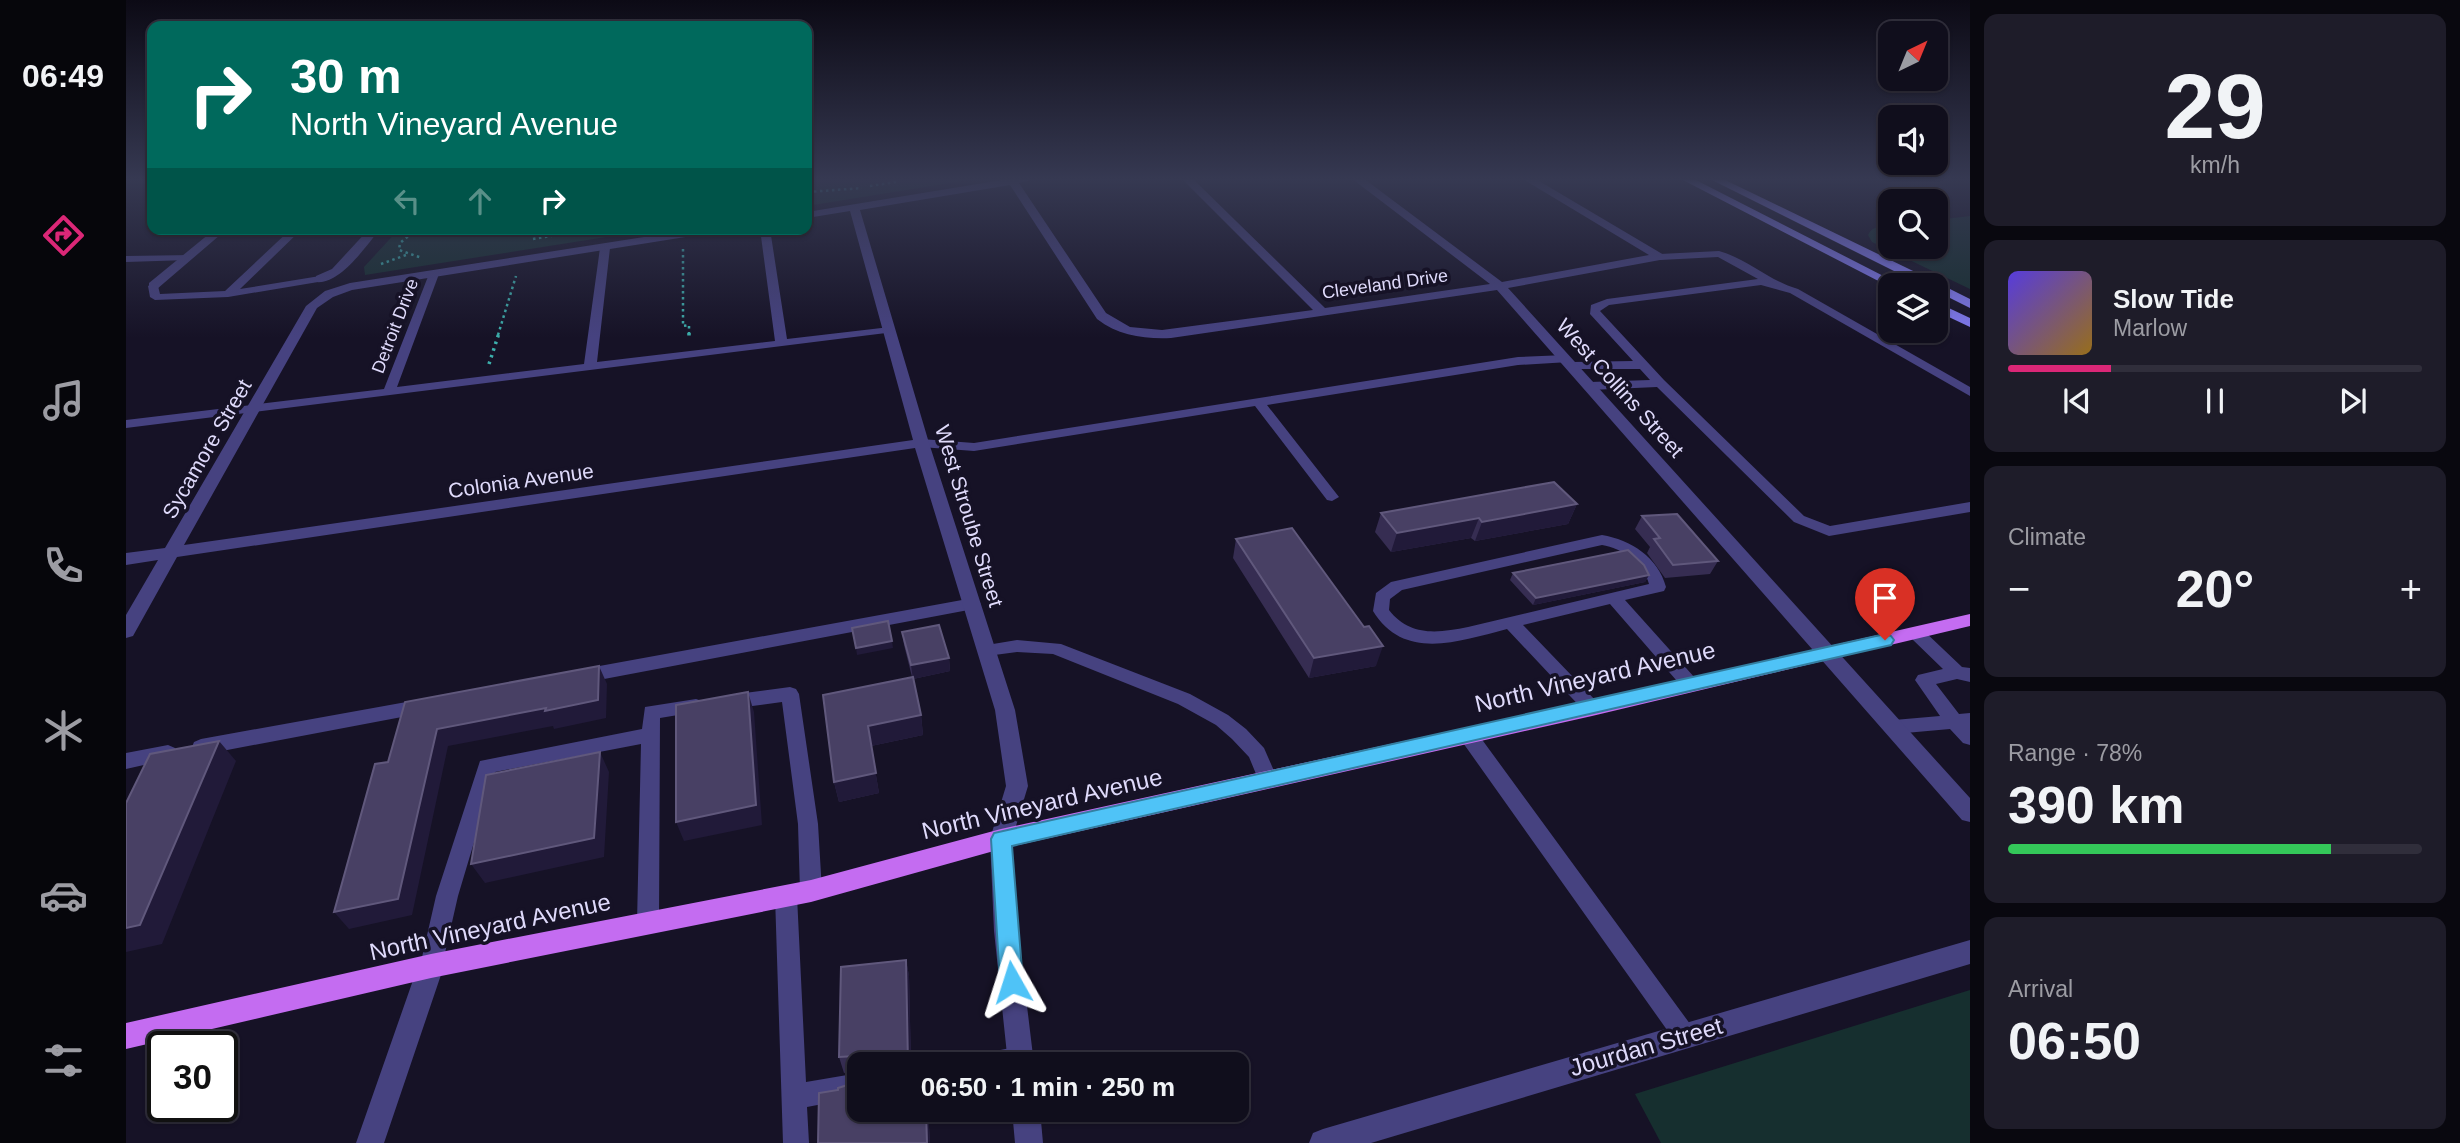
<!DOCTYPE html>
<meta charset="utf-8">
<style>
:root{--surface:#100e1c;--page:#1e1c29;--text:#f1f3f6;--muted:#9c9ca3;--line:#302e3b;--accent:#db2777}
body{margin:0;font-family:Arial,sans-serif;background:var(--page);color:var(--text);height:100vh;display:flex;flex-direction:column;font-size:26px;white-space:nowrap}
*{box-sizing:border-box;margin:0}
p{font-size:23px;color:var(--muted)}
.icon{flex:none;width:38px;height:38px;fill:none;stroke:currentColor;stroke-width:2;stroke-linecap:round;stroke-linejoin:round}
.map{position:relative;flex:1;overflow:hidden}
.details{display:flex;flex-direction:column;gap:14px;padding:14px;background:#09080f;width:490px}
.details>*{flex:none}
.hud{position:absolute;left:21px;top:21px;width:665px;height:214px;border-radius:14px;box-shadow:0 2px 5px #0004,0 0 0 2px var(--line);background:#00695c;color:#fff;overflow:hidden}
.needle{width:46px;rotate:43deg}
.fabs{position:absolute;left:1752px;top:21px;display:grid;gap:14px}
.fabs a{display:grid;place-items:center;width:70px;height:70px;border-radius:14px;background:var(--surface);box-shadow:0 2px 5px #0004,0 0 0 2px var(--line);font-size:35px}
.speed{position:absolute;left:21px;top:1031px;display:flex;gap:14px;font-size:35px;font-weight:700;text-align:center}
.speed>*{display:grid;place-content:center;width:91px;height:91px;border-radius:50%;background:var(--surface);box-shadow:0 2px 5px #0004,0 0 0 2px var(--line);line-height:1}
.speed .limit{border:4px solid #111;border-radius:10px;background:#fff;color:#111}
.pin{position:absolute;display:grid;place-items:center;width:60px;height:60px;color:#fff;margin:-72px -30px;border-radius:50% 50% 50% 0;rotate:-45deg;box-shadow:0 0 7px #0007}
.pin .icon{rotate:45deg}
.me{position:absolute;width:77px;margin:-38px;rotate:354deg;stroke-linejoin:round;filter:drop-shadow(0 0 5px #0008)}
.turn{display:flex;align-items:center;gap:24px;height:147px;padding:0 28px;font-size:32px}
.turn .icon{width:91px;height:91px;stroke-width:2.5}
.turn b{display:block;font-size:49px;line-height:60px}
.lanes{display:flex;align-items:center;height:66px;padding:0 28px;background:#0003;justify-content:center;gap:35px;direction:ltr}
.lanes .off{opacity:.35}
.big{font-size:52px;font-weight:700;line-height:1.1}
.details .widget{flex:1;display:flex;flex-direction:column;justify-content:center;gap:10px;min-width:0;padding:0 24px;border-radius:14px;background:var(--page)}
.details .dial{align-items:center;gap:0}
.dial b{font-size:91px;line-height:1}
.song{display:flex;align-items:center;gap:21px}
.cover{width:84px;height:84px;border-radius:10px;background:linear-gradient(135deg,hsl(250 70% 55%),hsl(40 70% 35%))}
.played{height:7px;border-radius:4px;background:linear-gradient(90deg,var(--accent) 25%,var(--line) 25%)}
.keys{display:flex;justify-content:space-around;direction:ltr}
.heat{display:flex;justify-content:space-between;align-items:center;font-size:38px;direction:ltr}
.charge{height:10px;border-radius:5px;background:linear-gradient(90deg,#34c759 78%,var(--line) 0)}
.trip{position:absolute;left:721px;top:1052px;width:402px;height:70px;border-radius:14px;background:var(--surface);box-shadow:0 2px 5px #0004,0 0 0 2px var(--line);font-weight:700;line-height:70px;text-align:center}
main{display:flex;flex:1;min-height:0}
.dock{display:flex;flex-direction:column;width:126px;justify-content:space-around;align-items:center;background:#06060b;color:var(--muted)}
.dock .icon{width:49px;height:49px}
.dock .on{color:var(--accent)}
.dock b{font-size:32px;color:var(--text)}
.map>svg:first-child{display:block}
</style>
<main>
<nav class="dock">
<b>06:49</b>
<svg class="icon on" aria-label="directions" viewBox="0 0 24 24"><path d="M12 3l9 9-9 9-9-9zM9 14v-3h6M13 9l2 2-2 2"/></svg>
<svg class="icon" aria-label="music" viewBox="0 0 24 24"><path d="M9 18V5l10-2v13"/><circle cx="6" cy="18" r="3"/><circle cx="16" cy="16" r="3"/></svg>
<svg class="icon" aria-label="phone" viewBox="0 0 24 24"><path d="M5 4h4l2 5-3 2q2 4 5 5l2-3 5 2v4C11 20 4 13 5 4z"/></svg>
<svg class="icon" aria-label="climate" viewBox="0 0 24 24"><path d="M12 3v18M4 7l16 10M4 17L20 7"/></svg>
<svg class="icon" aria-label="car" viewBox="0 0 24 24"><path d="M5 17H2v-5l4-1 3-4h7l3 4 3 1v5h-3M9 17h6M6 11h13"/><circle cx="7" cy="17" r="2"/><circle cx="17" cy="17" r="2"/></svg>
<svg class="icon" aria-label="filters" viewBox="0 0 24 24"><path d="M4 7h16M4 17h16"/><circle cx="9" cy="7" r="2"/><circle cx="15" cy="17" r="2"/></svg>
</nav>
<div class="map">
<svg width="1844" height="1143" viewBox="0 0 1844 1143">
<rect width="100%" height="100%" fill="#161226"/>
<path fill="#162f2f" d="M681 178H855L681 206Z
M1844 216V289L1746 242 1742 235C1746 226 1755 226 1764 225V247H1810V220Z
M273 229H531L239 275 238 267Z
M1844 990V1143H1535L1509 1094Z"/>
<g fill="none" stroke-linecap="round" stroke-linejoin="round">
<path stroke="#3caeab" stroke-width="2.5" stroke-dasharray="2.5 3.5" stroke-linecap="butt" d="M744 186 770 182
M682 192 736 188
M291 229 274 243 273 250 296 258
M407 239 465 229
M557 249V326L563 325V335
M255 264 280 255
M372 335 390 276"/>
<path stroke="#3caeab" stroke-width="3.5" stroke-dasharray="2.5 4.5" stroke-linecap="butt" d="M563 333V339
M363 364 373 333"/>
<path fill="#464280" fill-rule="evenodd" d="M165 229H176L114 289 194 276 199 279 198 281 102 297 29 300 24 297 22 286 27 283 32 286 34 294 99 291Z
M634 229H644L661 339 764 327 768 328V332L0 428V420L258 389 303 274 308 271 313 274 271 387 458 364 474 248 479 245 484 248 471 362 649 341Z
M1593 251C1622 259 1643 281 1672 289L1844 387V396L1664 293 1635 285 1483 305 1474 311 1538 380 1678 516 1704 526 1844 502V512L1703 536 1668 522 1531 387 1464 390 1458 386 1464 382 1524 380 1514 369H1442L1440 366 1446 362 1507 361 1464 314 1465 305 1481 299 1632 279 1592 257 1534 260 1529 257 1534 254Z
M66 255 67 257 62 260 0 262V256Z
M1439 355 1443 356V362L1392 365 1141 405 1213 497 1206 501 1201 500 1129 406 848 451 795 447 788 443 795 439 848 443 1392 357Z
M1476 535C1505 540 1532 557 1540 587L1538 591 1499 600 1569 678 1572 683 1569 688H1557L1484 604 1397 625 1472 703 1475 708 1472 713 1466 715 1460 713 1381 629C1334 641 1278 662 1247 611L1250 593 1265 582ZM1476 545C1496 548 1518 564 1523 584L1342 627C1312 633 1284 637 1263 610L1264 599 1276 590Z
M847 598 855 604 853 608 457 683 451 681 448 676 451 671 457 669Z
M1791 628 1797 630 1836 667 1844 668V682L1831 679 1810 684 1833 714 1844 713V745L1837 743 1824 729 1768 734 1761 732 1759 727 1761 722 1768 720 1814 716 1789 680 1792 675 1817 669 1785 638 1783 634 1785 630Z
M891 640 935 644 1064 694 1102 715 1120 729 1138 748 1152 780 1149 786 1142 788 1135 786 1123 757 1106 739 1090 725 1052 704 927 654 891 652 861 656 855 654 852 650 855 646Z
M664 687 670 689 673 694 692 824 696 891 693 898 685 901 677 898 674 891 672 824 656 702 603 709 597 707 594 702 597 697 603 695Z
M297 699 303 701 306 706 303 711 297 713 75 755 68 752 66 747 68 742 75 739Z
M570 699 576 701 579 706 576 711 534 718 533 923 530 930 522 933 514 930 511 923 515 744 369 772 332 896 316 966 313 974 305 977 297 974 294 966 310 896 354 761 516 729 519 707Z
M1342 728 1349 730 1567 1028 1571 1036 1567 1044 1559 1048 1551 1044 1335 740 1333 735 1335 730Z
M42 745 49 748 51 753 49 758 0 769V753Z
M660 886 668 889 671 896 680 1082 733 1073V1097L681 1107 683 1143H657L649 896 652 889Z
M894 1046 903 1049 906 1058 904 1064H846L849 1055Z"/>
<path fill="#464280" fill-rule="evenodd" d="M888 178H913L893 183 980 313 1004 327 1036 330 1187 310 1055 178H1066L1199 308 1364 284 1225 178H1237L1376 282 1523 255 1395 178H1408L1538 255V259L1534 260 1382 288 1844 798V822L1836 820 1371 290 1045 338C1018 339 993 336 971 319L884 185 734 210 803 443 889 710 902 786 886 839 892 931 908 1064H882L868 931 864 839 880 786 869 710 789 448 51 557 7 636 0 638V615L32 560 0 565V553L39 548 180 306 199 291 224 283 569 229H596L591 232 226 290 207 297 191 308 58 545 787 440 724 211 681 218V212Z
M89 229H101L31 289H23V283Z
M243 229H254C240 246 214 285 190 282V276L206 269Z
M1844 940V964L1245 1143H1183L1187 1133 1197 1129Z
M305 954 314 957 318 966 258 1143H230L292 966 296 957Z
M886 1110H914L917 1143H889Z"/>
<path fill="#827bf2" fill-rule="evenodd" d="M1553 178H1566L1775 285 1764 287Z
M1582 178H1595L1814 284 1844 299V308L1810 291V285H1796Z
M1810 302 1844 318V327L1810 311Z"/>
<path fill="#c46cf1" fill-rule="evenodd" d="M1844 614V626L1466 716 875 849 685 902 305 978 0 1049V1023L305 954 685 880 875 829 1466 700Z"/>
</g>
<path fill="#362d52" d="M1451 504 1442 524 1349 541 1345 538 1265 552 1249 532 1255 513Z
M1516 516 1592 561 1584 574 1539 578 1521 553 1524 547 1509 529Z
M1110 539 1250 666 1183 678 1107 558Z
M1387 573 1523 575 1519 582 1407 605 1384 580Z
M776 632 823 658 824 671 787 679 795 715 797 735 745 746 753 793 713 802 708 782 786 677 778 645Z
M780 960 783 976 785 1064H733V1110H802L804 1143H692L693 1093 712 1090V1088L731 1082V1071L718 1073 713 1057 715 967Z"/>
<path fill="#211a39" d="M1451 504 1442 524 1349 541 1356 522Z
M1353 518 1345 538 1265 552 1271 533Z
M1523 575 1519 582 1407 605 1410 598Z
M766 641 767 648 731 655 730 648Z
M1257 646 1250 666 1183 678 1188 658Z
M823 658 824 671 787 679 785 665Z
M473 666 481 684 480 718 428 729 427 726 322 746 286 915 223 929 208 912 311 729Z
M622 692 628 712 636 825 558 841 550 822Z
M795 715 797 735 745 746 753 793 713 802 708 782 742 726Z
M93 741 110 761 36 944 0 952V928Z
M474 752 483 772 478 857 359 883 345 864Z
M780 960 783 976 785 1064H782Z
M800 1110H802L804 1143H801Z"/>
<path fill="#484064" stroke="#60587c" stroke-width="2" d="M1428 482 1451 504 1356 522 1353 518 1271 533 1255 513Z
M1551 514 1592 561 1547 565 1528 539 1534 538 1516 516Z
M1166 528 1238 627 1243 626 1257 646 1188 658 1110 539Z
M1502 550 1518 565 1523 575 1410 598 1387 573Z
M762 621 766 641 730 648 726 628Z
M813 625 823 658 785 665 776 632Z
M473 666 472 700 419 711 420 708 311 729 272 899 208 912 249 764 262 762 279 702Z
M787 677 795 715 742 726 750 773 708 782 697 695Z
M622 692 630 805 550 822V705Z
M93 741 14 925 0 928V803L24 754Z
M474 752 468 838 345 864 360 775Z
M780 960 782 1064H733V1110H800L801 1143H692L693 1093 712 1090V1088L731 1082 730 1056 713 1057 715 967Z"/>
<linearGradient id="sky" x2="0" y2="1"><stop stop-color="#0c0a15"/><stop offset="0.53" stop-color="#363952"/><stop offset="1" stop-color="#363952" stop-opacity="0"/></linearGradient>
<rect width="1844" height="338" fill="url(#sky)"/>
<path fill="#4fc3f7" stroke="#337fa1" stroke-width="2" d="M1759 634 1765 636 1768 640 1765 645 886 846 897 982 894 990 886 993 878 990 874 982 865 839 868 833Z"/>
<g text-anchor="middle" stroke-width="7" stroke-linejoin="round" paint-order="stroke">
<g font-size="18" fill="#dfdafb" stroke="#161226">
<text transform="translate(1259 284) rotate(-8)" y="6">Cleveland Drive</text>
<text transform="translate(269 326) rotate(-69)" y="6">Detroit Drive</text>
</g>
<g font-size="21" fill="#dfdafb" stroke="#161226">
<text transform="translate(1494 388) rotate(48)" y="7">West Collins Street</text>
<text transform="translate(81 449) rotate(-60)" y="7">Sycamore Street</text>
<text transform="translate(395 481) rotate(-8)" y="7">Colonia Avenue</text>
<text transform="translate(843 516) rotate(73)" y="7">West Stroube Street</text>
</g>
<g font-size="24" fill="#dfdafb" stroke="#161226">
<text transform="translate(1469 677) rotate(-13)" y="8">North Vineyard Avenue</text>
<text transform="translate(916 804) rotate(-13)" y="8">North Vineyard Avenue</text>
<text transform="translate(364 927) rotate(-12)" y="8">North Vineyard Avenue</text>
<text transform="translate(1520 1047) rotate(-16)" y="8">Jourdan Street</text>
</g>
</g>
</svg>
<div class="fabs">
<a><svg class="needle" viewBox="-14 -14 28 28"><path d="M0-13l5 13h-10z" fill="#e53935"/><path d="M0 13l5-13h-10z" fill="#9c9ca3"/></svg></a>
<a><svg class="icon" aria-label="sound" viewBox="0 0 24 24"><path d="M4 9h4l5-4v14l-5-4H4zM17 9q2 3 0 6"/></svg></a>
<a><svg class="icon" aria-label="search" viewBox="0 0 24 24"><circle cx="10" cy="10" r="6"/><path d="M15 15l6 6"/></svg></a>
<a><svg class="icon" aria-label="layers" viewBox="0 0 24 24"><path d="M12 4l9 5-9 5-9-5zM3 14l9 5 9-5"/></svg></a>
</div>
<div class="speed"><div class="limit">30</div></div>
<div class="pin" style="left:1759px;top:640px;background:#d93025"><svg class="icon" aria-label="arrive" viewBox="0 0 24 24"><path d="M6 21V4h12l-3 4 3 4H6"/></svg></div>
<svg class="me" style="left:886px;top:982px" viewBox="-20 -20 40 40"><path d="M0-17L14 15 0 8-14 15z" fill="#4fc3f7" stroke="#fff" stroke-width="4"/></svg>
<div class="trip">06:50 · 1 min · 250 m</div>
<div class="hud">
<div class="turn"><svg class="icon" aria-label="right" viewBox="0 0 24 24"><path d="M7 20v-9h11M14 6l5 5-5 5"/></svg><div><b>30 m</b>North Vineyard Avenue</div></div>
<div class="lanes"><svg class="icon off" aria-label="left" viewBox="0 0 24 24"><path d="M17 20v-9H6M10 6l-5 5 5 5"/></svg><svg class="icon off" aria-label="ahead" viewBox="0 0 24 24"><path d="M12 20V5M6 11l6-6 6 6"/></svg><svg class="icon" aria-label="right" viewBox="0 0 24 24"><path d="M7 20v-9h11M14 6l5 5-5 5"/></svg></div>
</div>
</div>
<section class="details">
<div class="widget dial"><b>29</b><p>km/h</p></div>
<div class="widget">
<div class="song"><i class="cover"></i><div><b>Slow Tide</b><p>Marlow</p></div></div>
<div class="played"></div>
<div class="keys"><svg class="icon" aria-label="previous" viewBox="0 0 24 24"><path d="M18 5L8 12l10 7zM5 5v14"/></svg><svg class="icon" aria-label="pause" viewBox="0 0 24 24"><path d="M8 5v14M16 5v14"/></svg><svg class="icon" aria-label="next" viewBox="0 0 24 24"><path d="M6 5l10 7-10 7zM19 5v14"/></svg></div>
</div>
<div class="widget"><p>Climate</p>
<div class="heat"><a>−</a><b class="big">20°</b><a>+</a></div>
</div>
<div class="widget"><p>Range · 78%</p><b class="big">390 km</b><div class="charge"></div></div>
<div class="widget"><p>Arrival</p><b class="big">06:50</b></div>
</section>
</main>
